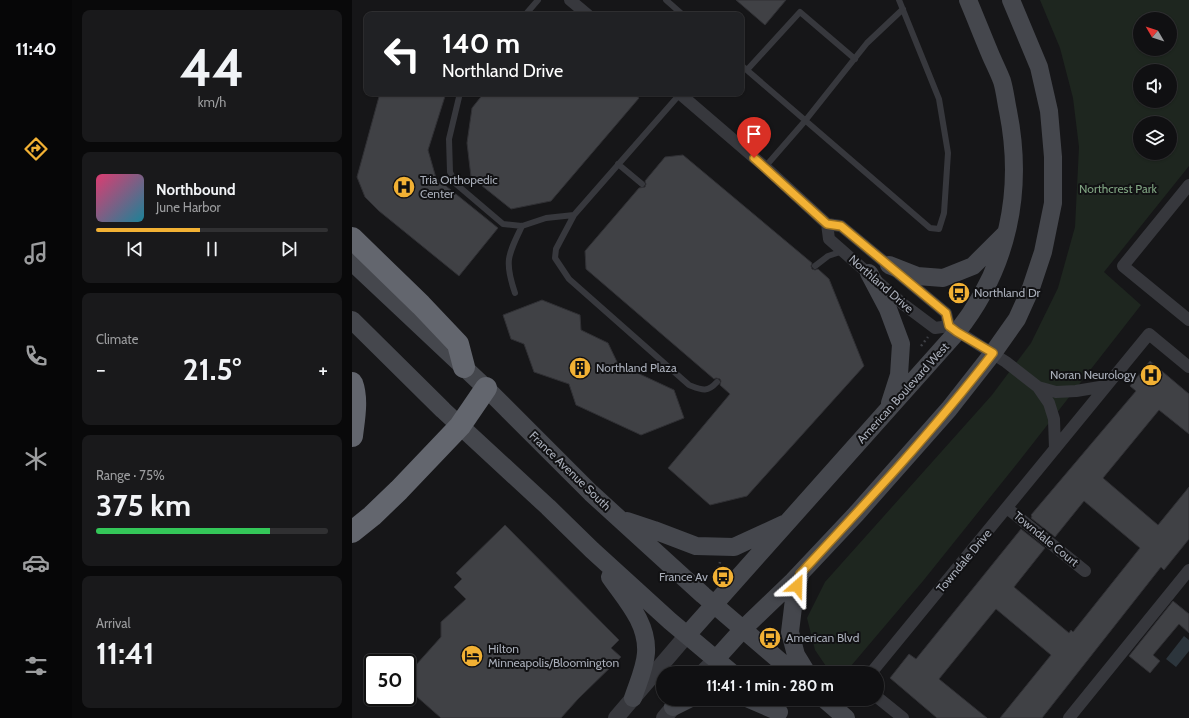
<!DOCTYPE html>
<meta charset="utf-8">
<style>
:root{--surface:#101012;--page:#19191b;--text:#f1f3f6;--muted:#9c9d9f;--line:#303032;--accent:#f2b134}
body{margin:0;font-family:Cabin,sans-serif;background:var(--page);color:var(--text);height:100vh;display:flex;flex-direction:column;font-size:15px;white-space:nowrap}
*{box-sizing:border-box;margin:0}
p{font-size:13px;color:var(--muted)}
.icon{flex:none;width:22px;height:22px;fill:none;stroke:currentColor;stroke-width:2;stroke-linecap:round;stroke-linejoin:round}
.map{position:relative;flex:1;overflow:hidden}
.drawer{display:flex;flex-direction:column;gap:10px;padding:10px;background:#09090a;width:280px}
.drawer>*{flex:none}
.top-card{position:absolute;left:12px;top:12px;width:380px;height:84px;border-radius:8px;box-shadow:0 1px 3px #0004,0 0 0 1px var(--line);background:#202124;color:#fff;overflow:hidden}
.needle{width:26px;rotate:309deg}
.controls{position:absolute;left:781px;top:12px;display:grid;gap:8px}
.controls a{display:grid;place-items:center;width:44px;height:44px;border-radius:50%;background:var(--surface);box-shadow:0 1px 3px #0004,0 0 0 1px var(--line);font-size:20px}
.speed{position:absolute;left:12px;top:654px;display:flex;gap:8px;font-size:20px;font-weight:700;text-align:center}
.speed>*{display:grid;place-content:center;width:52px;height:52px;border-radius:50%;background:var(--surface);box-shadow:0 1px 3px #0004,0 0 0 1px var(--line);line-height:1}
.speed .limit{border:2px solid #111;border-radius:6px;background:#fff;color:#111}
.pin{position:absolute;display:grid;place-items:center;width:34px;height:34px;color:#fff;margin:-41px -17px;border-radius:50% 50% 50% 0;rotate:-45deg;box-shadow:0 0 4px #0007}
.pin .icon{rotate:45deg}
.me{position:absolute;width:44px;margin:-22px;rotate:25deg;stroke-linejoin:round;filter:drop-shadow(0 0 3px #0008)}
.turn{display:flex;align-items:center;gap:14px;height:84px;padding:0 12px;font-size:18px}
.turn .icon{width:52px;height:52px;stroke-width:2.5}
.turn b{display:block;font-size:28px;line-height:34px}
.big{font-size:30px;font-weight:700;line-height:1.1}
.drawer .card{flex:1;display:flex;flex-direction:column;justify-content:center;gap:6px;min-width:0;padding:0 14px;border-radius:8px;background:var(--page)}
.drawer .dial{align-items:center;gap:0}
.dial b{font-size:52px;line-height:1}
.song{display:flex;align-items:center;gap:12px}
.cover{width:48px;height:48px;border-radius:6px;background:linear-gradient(135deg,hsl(340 70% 55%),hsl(190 70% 35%))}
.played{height:4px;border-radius:2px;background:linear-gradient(90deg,var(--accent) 45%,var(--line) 45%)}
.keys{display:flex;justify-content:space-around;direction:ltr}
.heat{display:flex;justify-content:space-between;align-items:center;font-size:22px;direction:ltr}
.charge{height:6px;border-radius:3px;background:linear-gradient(90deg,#34c759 75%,var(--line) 0)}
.trip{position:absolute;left:304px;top:666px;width:228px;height:40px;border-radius:20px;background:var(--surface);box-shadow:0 1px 3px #0004,0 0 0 1px var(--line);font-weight:700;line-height:40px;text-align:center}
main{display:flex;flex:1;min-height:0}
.tab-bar{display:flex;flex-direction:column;width:72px;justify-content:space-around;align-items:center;background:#060607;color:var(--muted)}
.tab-bar .icon{width:28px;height:28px}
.tab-bar .selected{color:var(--accent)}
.tab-bar b{font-size:18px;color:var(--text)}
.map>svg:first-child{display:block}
</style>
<main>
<nav class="tab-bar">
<b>11:40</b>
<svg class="icon selected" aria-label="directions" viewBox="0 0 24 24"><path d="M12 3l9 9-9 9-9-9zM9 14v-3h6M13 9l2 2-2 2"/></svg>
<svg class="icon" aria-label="music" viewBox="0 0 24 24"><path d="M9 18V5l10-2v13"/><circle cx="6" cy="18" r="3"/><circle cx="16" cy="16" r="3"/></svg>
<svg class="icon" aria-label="phone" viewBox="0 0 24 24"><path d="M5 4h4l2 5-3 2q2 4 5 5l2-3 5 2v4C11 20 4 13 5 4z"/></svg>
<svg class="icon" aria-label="climate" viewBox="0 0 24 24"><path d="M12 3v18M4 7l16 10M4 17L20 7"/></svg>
<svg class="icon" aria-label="car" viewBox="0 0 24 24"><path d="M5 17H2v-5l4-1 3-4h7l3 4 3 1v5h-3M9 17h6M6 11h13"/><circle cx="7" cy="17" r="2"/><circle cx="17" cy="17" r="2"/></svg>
<svg class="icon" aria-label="filters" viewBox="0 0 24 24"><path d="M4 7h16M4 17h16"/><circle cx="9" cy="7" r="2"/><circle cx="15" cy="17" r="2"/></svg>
</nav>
<section class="drawer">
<div class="card dial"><b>44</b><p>km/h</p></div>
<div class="card">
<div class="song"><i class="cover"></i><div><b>Northbound</b><p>June Harbor</p></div></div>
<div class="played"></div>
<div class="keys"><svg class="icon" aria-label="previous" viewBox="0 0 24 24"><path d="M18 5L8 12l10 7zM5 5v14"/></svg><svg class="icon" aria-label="pause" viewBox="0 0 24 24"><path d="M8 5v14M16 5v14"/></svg><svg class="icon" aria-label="next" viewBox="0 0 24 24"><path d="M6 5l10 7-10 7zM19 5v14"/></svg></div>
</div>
<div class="card"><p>Climate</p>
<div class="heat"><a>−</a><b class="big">21.5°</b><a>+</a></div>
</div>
<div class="card"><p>Range · 75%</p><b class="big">375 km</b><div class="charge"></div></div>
<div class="card"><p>Arrival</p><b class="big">11:41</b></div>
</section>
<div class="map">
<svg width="837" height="718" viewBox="0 0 837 718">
<rect width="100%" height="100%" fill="#161618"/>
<path fill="#1e261f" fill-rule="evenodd" d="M688 0H837V166L752 272 789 305 668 460 571 581 493 673H481L476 669 463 650 455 618 473 582 640 395 679 343 706 288 723 227 727 147 721 98 708 48ZM788 19H818V49H788ZM788 71H818V101H788ZM788 123H818V153H788Z"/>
<path fill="#2c353c" d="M832 636 837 640V651L824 667 814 659Z"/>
<path fill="#404145" stroke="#303034" d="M384 0H434L413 25Z
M28 93H94L76 150 84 178 146 228 107 276 27 211 13 197 5 177Z
M132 93H281L287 98 199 201 159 209 119 177 115 143 120 108Z
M331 155 460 263 459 266 460 269 463 270 466 269 477 279 512 366 395 496 358 505 316 468 378 394 368 385 369 381 368 379 364 378 362 379 234 269 233 251 287 188 293 187 294 184 293 181 313 157Z
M190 300 228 315 229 330 256 343 266 364 322 390 332 418 289 435 224 405 217 384 182 372 172 344 159 339 151 315Z
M798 361 837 394V434L807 410 751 478 806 525 837 487V539L812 570 809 567 690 718H648L699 655 644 609 587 679 635 718H585L538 678 557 654 564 659 669 529 693 548 662 587 717 633 719 630 721 632 788 548 732 501 703 537 679 518 680 516 679 515 784 391 778 386Z
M153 525 267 640 259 648 269 657 226 699 209 718H89L55 688V675L89 637V622L114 599 102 587 110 579 104 573Z
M821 601 837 614V633L827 624 801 655 808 661 798 673 777 656Z"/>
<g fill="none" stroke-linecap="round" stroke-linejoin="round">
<path stroke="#3d3f44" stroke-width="2.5" stroke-dasharray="2 3" stroke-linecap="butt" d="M601 303 609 288
M569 346 576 337
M364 578 368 562"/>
<path stroke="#37383d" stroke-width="6" d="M314 0 331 15
M173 15 186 0
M389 65 578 228 587 229 592 213 596 153 587 99 547 0
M395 70 448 12 503 59
M108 93 97 139 98 172 104 184 151 224 170 226 194 218 222 215 328 94
M266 164 290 184
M413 167 453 121 515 43 551 9
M222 215 204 249 203 258 217 279 337 385C350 390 355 393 365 382
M463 266 476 256 491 251
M163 293C152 261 156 255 170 226"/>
<path stroke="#37383d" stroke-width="12" d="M218 0 236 15
M327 93 413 167 475 224 489 226 594 313 597 326 654 362 686 387 697 403 702 419 703 449
M837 185 771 266 837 320
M475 224 477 239 551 304 583 328 597 326
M686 387 704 392 724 391 754 386
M655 508 733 571
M519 673 797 334 837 367
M525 697 551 718
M717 718 837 570"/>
<path stroke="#37383d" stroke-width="16" d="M350 673 364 659
M264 718 335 635
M312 718 328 699"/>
<path stroke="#45474d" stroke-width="18" d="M0 262 134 388 239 493 351 595 442 673
M537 265 565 276 591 278 621 266 654 233
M517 273 536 309 549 344 547 375 538 403
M0 320 91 410 196 507 240 550 318 621 380 673
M275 521 302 530 344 546 382 547 432 524
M448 575 442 599 438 632 444 655 455 673
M258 577C274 600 296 623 294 653 293 668 286 683 281 698
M335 635 605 332C656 268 672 191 656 111 654 102 653 91 650 81 647 73 643 65 639 56 631 37 624 19 616 0
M364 659 391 629 441 581 505 513 597 409 641 353 665 319 679 288 691 252 701 203V157L697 111 687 67 659 0
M397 699 427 712
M472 699 494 718
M321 707 337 699"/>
<path stroke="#63666e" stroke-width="22" d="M0 238 69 305 106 344 112 367
M0 383C6 399 2 419 0 436
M0 532 20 516 47 490 108 426 134 388"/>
</g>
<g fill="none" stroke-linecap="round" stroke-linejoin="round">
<g stroke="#9d7322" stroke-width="10">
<path id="route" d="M402 158 475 224 489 226 594 313 597 326 605 332 641 353C581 431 515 502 448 574L445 586"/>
</g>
<use href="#route" stroke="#f2b134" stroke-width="7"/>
</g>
<defs>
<g id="hospital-disc" transform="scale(1.15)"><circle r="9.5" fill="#f2b134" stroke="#111113"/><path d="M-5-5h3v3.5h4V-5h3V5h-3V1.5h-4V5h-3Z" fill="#111"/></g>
<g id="bus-disc" transform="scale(1.15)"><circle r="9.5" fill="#f2b134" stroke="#111113"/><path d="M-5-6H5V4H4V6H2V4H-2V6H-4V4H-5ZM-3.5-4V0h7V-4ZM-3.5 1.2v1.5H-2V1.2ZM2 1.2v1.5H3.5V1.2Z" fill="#111"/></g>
<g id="building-disc" transform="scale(1.15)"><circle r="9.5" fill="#f2b134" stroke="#111113"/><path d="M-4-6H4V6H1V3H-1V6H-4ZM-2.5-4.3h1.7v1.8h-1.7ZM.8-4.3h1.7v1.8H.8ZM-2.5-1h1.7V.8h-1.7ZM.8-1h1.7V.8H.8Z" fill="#111"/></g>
<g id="hotel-disc" transform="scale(1.15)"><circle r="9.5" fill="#f2b134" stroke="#111113"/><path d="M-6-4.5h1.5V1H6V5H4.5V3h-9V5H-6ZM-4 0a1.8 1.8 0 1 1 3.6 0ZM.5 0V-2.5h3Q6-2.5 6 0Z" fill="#111"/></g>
</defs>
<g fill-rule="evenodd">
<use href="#hospital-disc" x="52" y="187"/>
<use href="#bus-disc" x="607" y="293"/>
<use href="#building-disc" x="228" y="368"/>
<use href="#hospital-disc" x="799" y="375"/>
<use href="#bus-disc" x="371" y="577"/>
<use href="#bus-disc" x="418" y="638"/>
<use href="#hotel-disc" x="120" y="656"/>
</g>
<g text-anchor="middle" stroke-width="4" stroke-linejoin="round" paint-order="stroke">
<g font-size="12" fill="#a8adb8" stroke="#111113" text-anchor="start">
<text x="68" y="184">Tria Orthopedic<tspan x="68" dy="14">Center</tspan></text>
<text x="622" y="297">Northland Dr</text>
<text x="244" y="372">Northland Plaza</text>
<text x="784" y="379" text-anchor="end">Noran Neurology</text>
<text x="356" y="581" text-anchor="end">France Av</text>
<text x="434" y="642">American Blvd</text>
<text x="136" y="653">Hilton<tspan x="136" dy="14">Minneapolis/Bloomington</tspan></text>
</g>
<g font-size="12" fill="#7fa381" stroke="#111113">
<text x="766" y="193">Northcrest Park</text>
</g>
<g font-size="12" fill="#a8adb8" stroke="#111113">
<text transform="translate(529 284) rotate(41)" y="4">Northland Drive</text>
<text transform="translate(551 393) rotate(-48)" y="4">American Boulevard West</text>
<text transform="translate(218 471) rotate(44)" y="4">France Avenue South</text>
<text transform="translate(694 539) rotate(39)" y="4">Towndale Court</text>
<text transform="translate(612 561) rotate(-50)" y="4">Towndale Drive</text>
</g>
</g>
</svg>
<div class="controls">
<a><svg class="needle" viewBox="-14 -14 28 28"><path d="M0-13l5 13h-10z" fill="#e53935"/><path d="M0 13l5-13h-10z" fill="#9c9d9f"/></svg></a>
<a><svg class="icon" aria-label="sound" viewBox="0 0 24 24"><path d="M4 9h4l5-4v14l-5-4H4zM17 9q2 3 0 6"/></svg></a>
<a><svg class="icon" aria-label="layers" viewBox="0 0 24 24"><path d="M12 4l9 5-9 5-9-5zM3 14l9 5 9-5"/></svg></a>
</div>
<div class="speed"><div class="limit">50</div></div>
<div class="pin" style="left:402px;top:158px;background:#d93025"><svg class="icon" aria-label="arrive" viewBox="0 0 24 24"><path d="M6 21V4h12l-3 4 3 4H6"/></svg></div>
<svg class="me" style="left:445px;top:586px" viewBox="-20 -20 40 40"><path d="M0-17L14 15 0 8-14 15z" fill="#f2b134" stroke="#fff" stroke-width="4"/></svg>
<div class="trip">11:41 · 1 min · 280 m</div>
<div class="top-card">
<div class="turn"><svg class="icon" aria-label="left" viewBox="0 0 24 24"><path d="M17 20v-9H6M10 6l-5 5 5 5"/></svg><div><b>140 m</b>Northland Drive</div></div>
</div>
</div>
</main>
